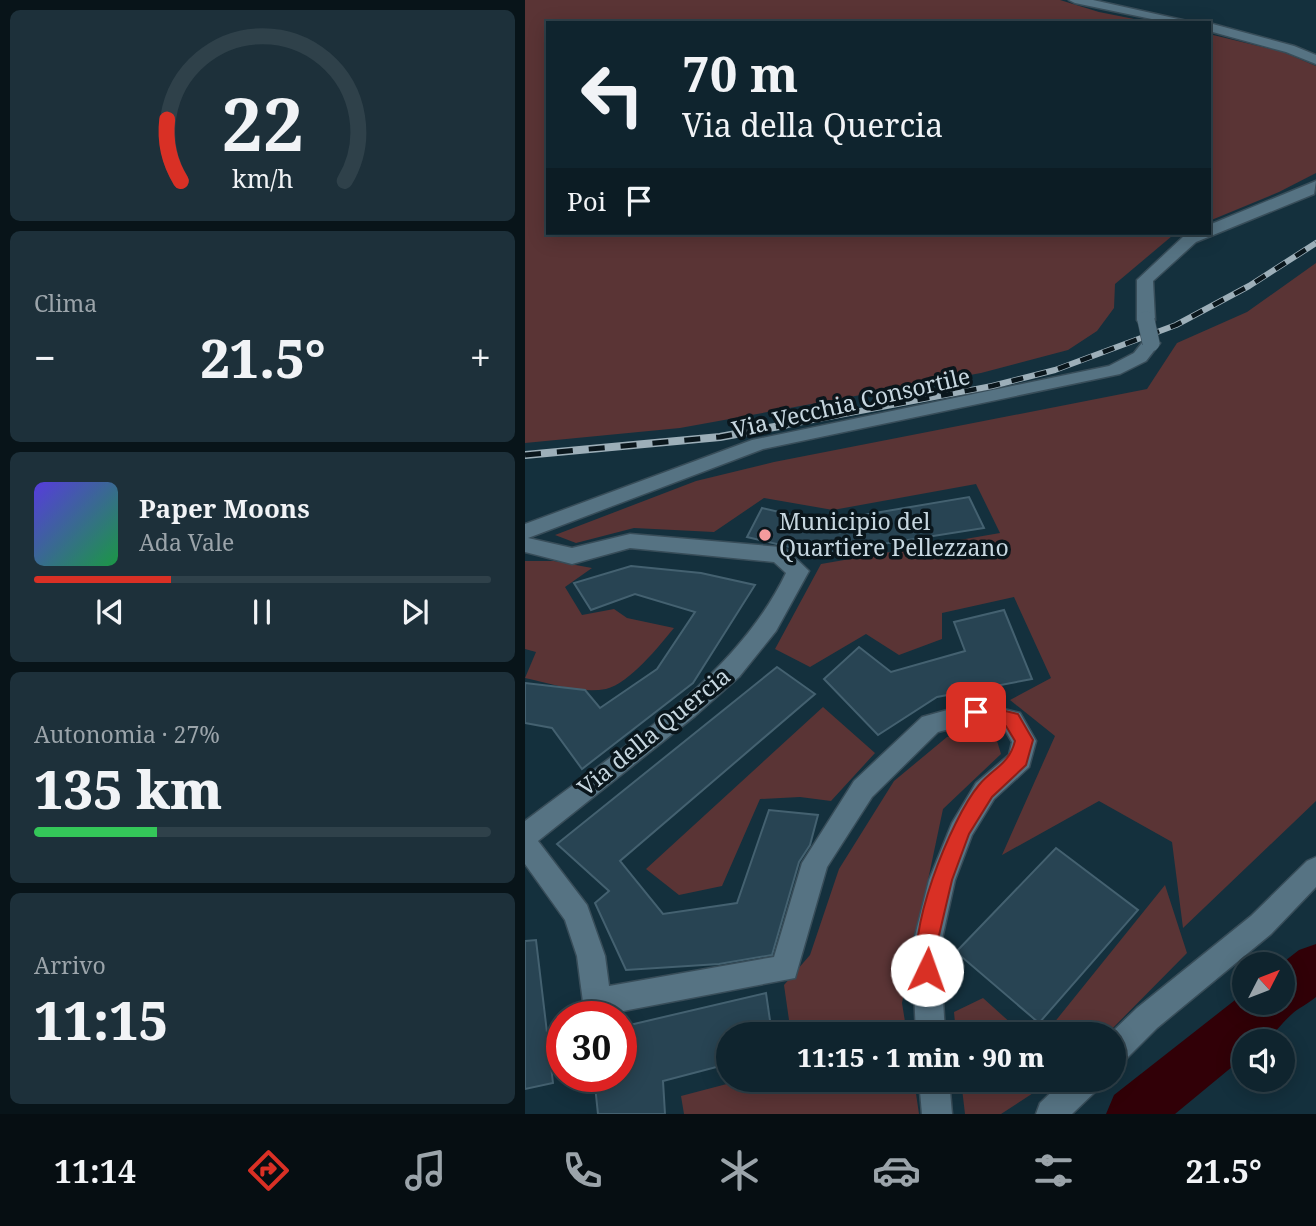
<!DOCTYPE html>
<html lang="it">
<meta charset="utf-8">
<style>
:root{--surface:#0f242e;--page:#1d303a;--text:#f1f3f6;--muted:#9ba4aa;--line:#2f414a;--accent:#d93025}
body{margin:0;font-family:"Noto Serif",serif;background:var(--page);color:var(--text);height:100vh;display:flex;flex-direction:column;font-size:26px;white-space:nowrap}
*{box-sizing:border-box;margin:0}
p{font-size:23px;color:var(--muted)}
.icon{flex:none;width:38px;height:38px;fill:none;stroke:currentColor;stroke-width:2;stroke-linecap:round;stroke-linejoin:round}
.map{position:relative;flex:1;overflow:hidden}
.panel{display:flex;flex-direction:column;gap:10px;padding:10px;background:#081419;width:525px}
.panel>*{flex:none}
.guide{position:absolute;left:21px;top:21px;width:665px;height:214px;border-radius:0px;box-shadow:0 4px 18px #0003,0 0 0 2px var(--line);background:#0f242e;color:var(--text);overflow:hidden}
.needle{width:46px;rotate:48deg}
.controls{position:absolute;left:707px;top:952px;display:grid;gap:14px}
.controls a{display:grid;place-items:center;width:63px;height:63px;border-radius:50%;background:var(--surface);box-shadow:0 4px 18px #0003,0 0 0 2px var(--line);font-size:35px}
.speed{position:absolute;left:21px;top:1001px;display:flex;gap:14px;font-size:35px;font-weight:700;text-align:center}
.speed>*{display:grid;place-content:center;width:91px;height:91px;border-radius:50%;background:var(--surface);box-shadow:0 4px 18px #0003,0 0 0 2px var(--line);line-height:1}
.speed .limit{border:10px solid #d22;background:#fff;color:#111}
.pin{position:absolute;display:grid;place-items:center;width:60px;height:60px;color:#fff;margin:-30px;border-radius:14px;box-shadow:0 4px 10px #0006}
.me{position:absolute;width:77px;margin:-38px;rotate:3deg;stroke-linejoin:round;filter:drop-shadow(0 0 5px #0008)}
.turn{display:flex;align-items:center;gap:24px;height:147px;padding:0 21px;font-size:32px}
.turn .icon{width:91px;height:91px;stroke-width:2.5}
.turn b{display:block;font-size:49px;line-height:60px}
.then{display:flex;align-items:center;height:66px;padding:0 21px;background:#0003;gap:14px;font-size:26px}
.big{font-size:52px;font-weight:800;line-height:1.1}
.panel .card{flex:1;display:flex;flex-direction:column;justify-content:center;gap:10px;min-width:0;padding:0 24px;border-radius:10px;background:var(--page)}
.panel .dial{align-items:center;gap:0}
.dial svg{height:182px;overflow:visible;fill:none;stroke:var(--line);stroke-width:7;stroke-linecap:round;text-anchor:middle}
.dial text{fill:var(--text);stroke:none}
.song{display:flex;align-items:center;gap:21px}
.cover{width:84px;height:84px;border-radius:10px;background:linear-gradient(135deg,hsl(250 70% 55%),hsl(140 70% 35%))}
.played{height:7px;border-radius:4px;background:linear-gradient(90deg,var(--accent) 30%,var(--line) 30%)}
.keys{display:flex;justify-content:space-around;direction:ltr}
.heat{display:flex;justify-content:space-between;align-items:center;font-size:38px;direction:ltr}
.charge{height:10px;border-radius:5px;background:linear-gradient(90deg,#34c759 27%,var(--line) 0)}
.trip{position:absolute;left:191px;top:1022px;width:410px;height:70px;border-radius:35px;background:var(--surface);box-shadow:0 4px 18px #0003,0 0 0 2px var(--line);font-weight:800;line-height:70px;text-align:center}
.tabs{display:flex;height:112px;justify-content:space-around;align-items:center;background:#060e12;color:var(--muted)}
.tabs .icon{width:49px;height:49px}
.tabs .active{color:var(--accent)}
.tabs b{font-size:32px;color:var(--text)}
main{display:flex;flex:1;min-height:0}
.map>svg:first-child{display:block}
</style>
<main>
<section class="panel">
<div class="card dial"><svg viewBox="0 0 100 80">
<path d="M14 69A42 42 0 1 1 86 69"/>
<path d="M14 69A42 42 0 0 1 8 42" stroke="#d93025"/>
<text x="50" y="56" font-size="32" font-weight="700">22</text>
<text x="50" y="72" font-size="11">km/h</text>
</svg></div>
<div class="card"><p>Clima</p>
<div class="heat"><a>−</a><b class="big">21.5°</b><a>+</a></div>
</div>
<div class="card">
<div class="song"><i class="cover"></i><div><b>Paper Moons</b><p>Ada Vale</p></div></div>
<div class="played"></div>
<div class="keys"><svg class="icon" aria-label="previous" viewBox="0 0 24 24"><path d="M18 5L8 12l10 7zM5 5v14"/></svg><svg class="icon" aria-label="pause" viewBox="0 0 24 24"><path d="M8 5v14M16 5v14"/></svg><svg class="icon" aria-label="next" viewBox="0 0 24 24"><path d="M6 5l10 7-10 7zM19 5v14"/></svg></div>
</div>
<div class="card"><p>Autonomia · 27%</p><b class="big">135 km</b><div class="charge"></div></div>
<div class="card"><p>Arrivo</p><b class="big">11:15</b></div>
</section>
<div class="map">
<svg width="791" height="1114" viewBox="0 0 791 1114">
<rect width="100%" height="100%" fill="#14303d"/>
<path fill="#5a3435" d="M0 0H535L574 12 629 23H23V233H654L647 236 590 284 589 308 572 331 543 350 456 373 155 428 0 443Z
M684 34 758 52 791 66V173L754 192 684 221Z
M791 263V801L658 928 647 842 574 801 477 855 530 736 485 700 526 678 489 597 417 613V639L374 655 341 634 285 667 250 649 296 564 475 533 451 484 308 510 239 498 189 532 109 528 51 543 30 535 171 481 249 462 622 389 652 343 722 312Z
M0 561H29L67 568 40 587 57 615 89 609 102 618 149 628C134 646 105 683 81 689 55 694 25 683 0 678L11 652 0 649Z
M298 707 350 753 306 801 275 797 235 799 197 886 154 895 121 869Z
M469 731 476 754 418 809 377 1003 382 1034H266L259 985 285 955 314 869 369 781 422 737Z
M640 885 662 953 582 1034H520Z
M458 998 498 1034H431L429 1012Z
M217 1080H389L394 1114H159L156 1096Z
M436 1080H528L476 1114H440Z"/>
<g fill="none" stroke-linecap="round" stroke-linejoin="round">
<path fill="#310007" fill-rule="evenodd" d="M791 944V997C784 1003 772 1009 767 1014 747 1032 750 1041 719 1041V1057L650 1114H581L589 1095 719 993V1003H758L756 964 774 950Z"/>
</g>
<path fill="#284453" stroke="#446170" stroke-width="2" d="M444 497 459 528 294 554 222 537 237 508 297 522Z
M106 566 176 573 230 585 168 683 57 769 27 728 0 723V683L60 690 75 708 132 669 170 612 110 594 66 610 49 583Z
M479 610 507 679 412 697 353 735 299 679 334 647 366 672 440 651 429 622Z
M252 667 290 694 95 861 138 914 212 903 244 810 293 815 285 845 274 862 247 955 194 964 101 970 70 903 84 891 32 844Z
M531 848 613 910 514 1023 431 952Z
M11 940 28 1083 0 1089V941Z
M241 993 247 1034H203V1064L138 1081 140 1114H73L69 1076H96V1027Z"/>
<g fill="none" stroke-linecap="round" stroke-linejoin="round">
<g stroke="#384d59" stroke-width="3">
<path id="minor" d="M544 0H568L671 23H646L550 3Z
M684 23 769 46 791 55V64L761 52 684 31Z
M791 181 789 194 671 242 628 281 630 320 627 324H615L612 320V280L659 236 684 233V225Z
M626 338 635 343 621 361 595 374 238 449 3 538 47 548 105 534 255 547 262 550 284 571 251 631 214 677 170 716 13 841 62 905 80 956 84 986 249 957 277 863 329 781 397 717 451 702 495 713 511 741 504 767 469 799 447 835 430 880 415 948 420 1034H391L387 948 404 880 427 823 451 783 484 755 487 742 479 728 451 722 413 732 347 797 302 867 270 978 72 1016 62 1012 58 1002 52 956 40 920 0 864V821C92 750 210 680 261 573L249 562 105 548 47 564 0 552V524L227 440 584 366 609 353 620 339Z
M791 857V887L746 934 632 1028 598 1062 588 1067V1034H585L612 1008 726 916 782 861Z
M394 1080H424L427 1114H397Z
M539 1080H575L571 1091 547 1114H511L515 1103Z"/>
</g>
<use href="#minor" fill="#567383" fill-rule="evenodd"/>
<g stroke="#9dafb9" stroke-width="6">
<path id="rail-far1" d="M251 427 467 386 530 370 651 325 724 286 791 243"/>
</g>
<g stroke="#9dafb9" stroke-width="8">
<path id="rail" d="M0 455 195 437 260 425"/>
</g>
<use href="#rail-far1" stroke="#0a161c" stroke-width="4.5" stroke-dasharray="12" stroke-linecap="butt"/>
<use href="#rail" stroke="#0a161c" stroke-width="5" stroke-dasharray="16" stroke-linecap="butt"/>
<g stroke="#384d59" stroke-width="18" stroke-linecap="butt">
<path id="minor-bridge" d="M621 320 626 343"/>
</g>
<use href="#minor-bridge" stroke="#567383" stroke-width="17"/>
</g>
<path fill="#d93025" stroke="#8d1f18" stroke-width="2" d="M451 704 493 714 508 740 501 765 467 797 444 834 427 880 411 948 413 970 410 977 402 980 395 977C378 938 426 818 454 785 468 768 484 765 490 741L481 726 444 717 442 712 444 707Z"/>
<circle fill="#f59b9d" stroke="#0a161c" stroke-width="2.5" cx="240" cy="535" r="7"/>
<g text-anchor="middle" stroke-width="7" stroke-linejoin="round" paint-order="stroke">
<g font-size="23" fill="#c7d7e0" stroke="#0a161c">
<text transform="translate(326 403) rotate(-13)" y="8">Via Vecchia Consortile</text>
<text transform="translate(129 732) rotate(-39)" y="8">Via della Quercia</text>
</g>
<g font-size="23" fill="#c7d7e0" stroke="#0a161c" text-anchor="start">
<text x="254" y="530">Municipio del<tspan x="254" dy="26">Quartiere Pellezzano</tspan></text>
</g>
</g>
</svg>
<div class="controls">
<a><svg class="needle" viewBox="-14 -14 28 28"><path d="M0-13l5 13h-10z" fill="#e53935"/><path d="M0 13l5-13h-10z" fill="#9ba4aa"/></svg></a>
<a><svg class="icon" aria-label="sound" viewBox="0 0 24 24"><path d="M4 9h4l5-4v14l-5-4H4zM17 9q2 3 0 6"/></svg></a>
</div>
<div class="speed"><div class="limit">30</div></div>
<div class="pin" style="left:451px;top:712px;background:#d93025"><svg class="icon" aria-label="arrive" viewBox="0 0 24 24"><path d="M6 21V4h12l-3 4 3 4H6"/></svg></div>
<svg class="me" style="left:402px;top:970px" viewBox="-20 -20 40 40"><circle r="19" fill="#fff"/><path d="M0-13L10 11 0 6-10 11z" fill="#d93025"/></svg>
<div class="trip">11:15 · 1 min · 90 m</div>
<div class="guide">
<div class="turn"><svg class="icon" aria-label="left" viewBox="0 0 24 24"><path d="M17 20v-9H6M10 6l-5 5 5 5"/></svg><div><b>70 m</b>Via della Quercia</div></div>
<div class="then">Poi<svg class="icon" aria-label="arrive" viewBox="0 0 24 24"><path d="M6 21V4h12l-3 4 3 4H6"/></svg></div>
</div>
</div>
</main>
<nav class="tabs">
<b>11:14</b>
<svg class="icon active" aria-label="directions" viewBox="0 0 24 24"><path d="M12 3l9 9-9 9-9-9zM9 14v-3h6M13 9l2 2-2 2"/></svg>
<svg class="icon" aria-label="music" viewBox="0 0 24 24"><path d="M9 18V5l10-2v13"/><circle cx="6" cy="18" r="3"/><circle cx="16" cy="16" r="3"/></svg>
<svg class="icon" aria-label="phone" viewBox="0 0 24 24"><path d="M5 4h4l2 5-3 2q2 4 5 5l2-3 5 2v4C11 20 4 13 5 4z"/></svg>
<svg class="icon" aria-label="climate" viewBox="0 0 24 24"><path d="M12 3v18M4 7l16 10M4 17L20 7"/></svg>
<svg class="icon" aria-label="car" viewBox="0 0 24 24"><path d="M5 17H2v-5l4-1 3-4h7l3 4 3 1v5h-3M9 17h6M6 11h13"/><circle cx="7" cy="17" r="2"/><circle cx="17" cy="17" r="2"/></svg>
<svg class="icon" aria-label="filters" viewBox="0 0 24 24"><path d="M4 7h16M4 17h16"/><circle cx="9" cy="7" r="2"/><circle cx="15" cy="17" r="2"/></svg>
<b>21.5°</b>
</nav>
